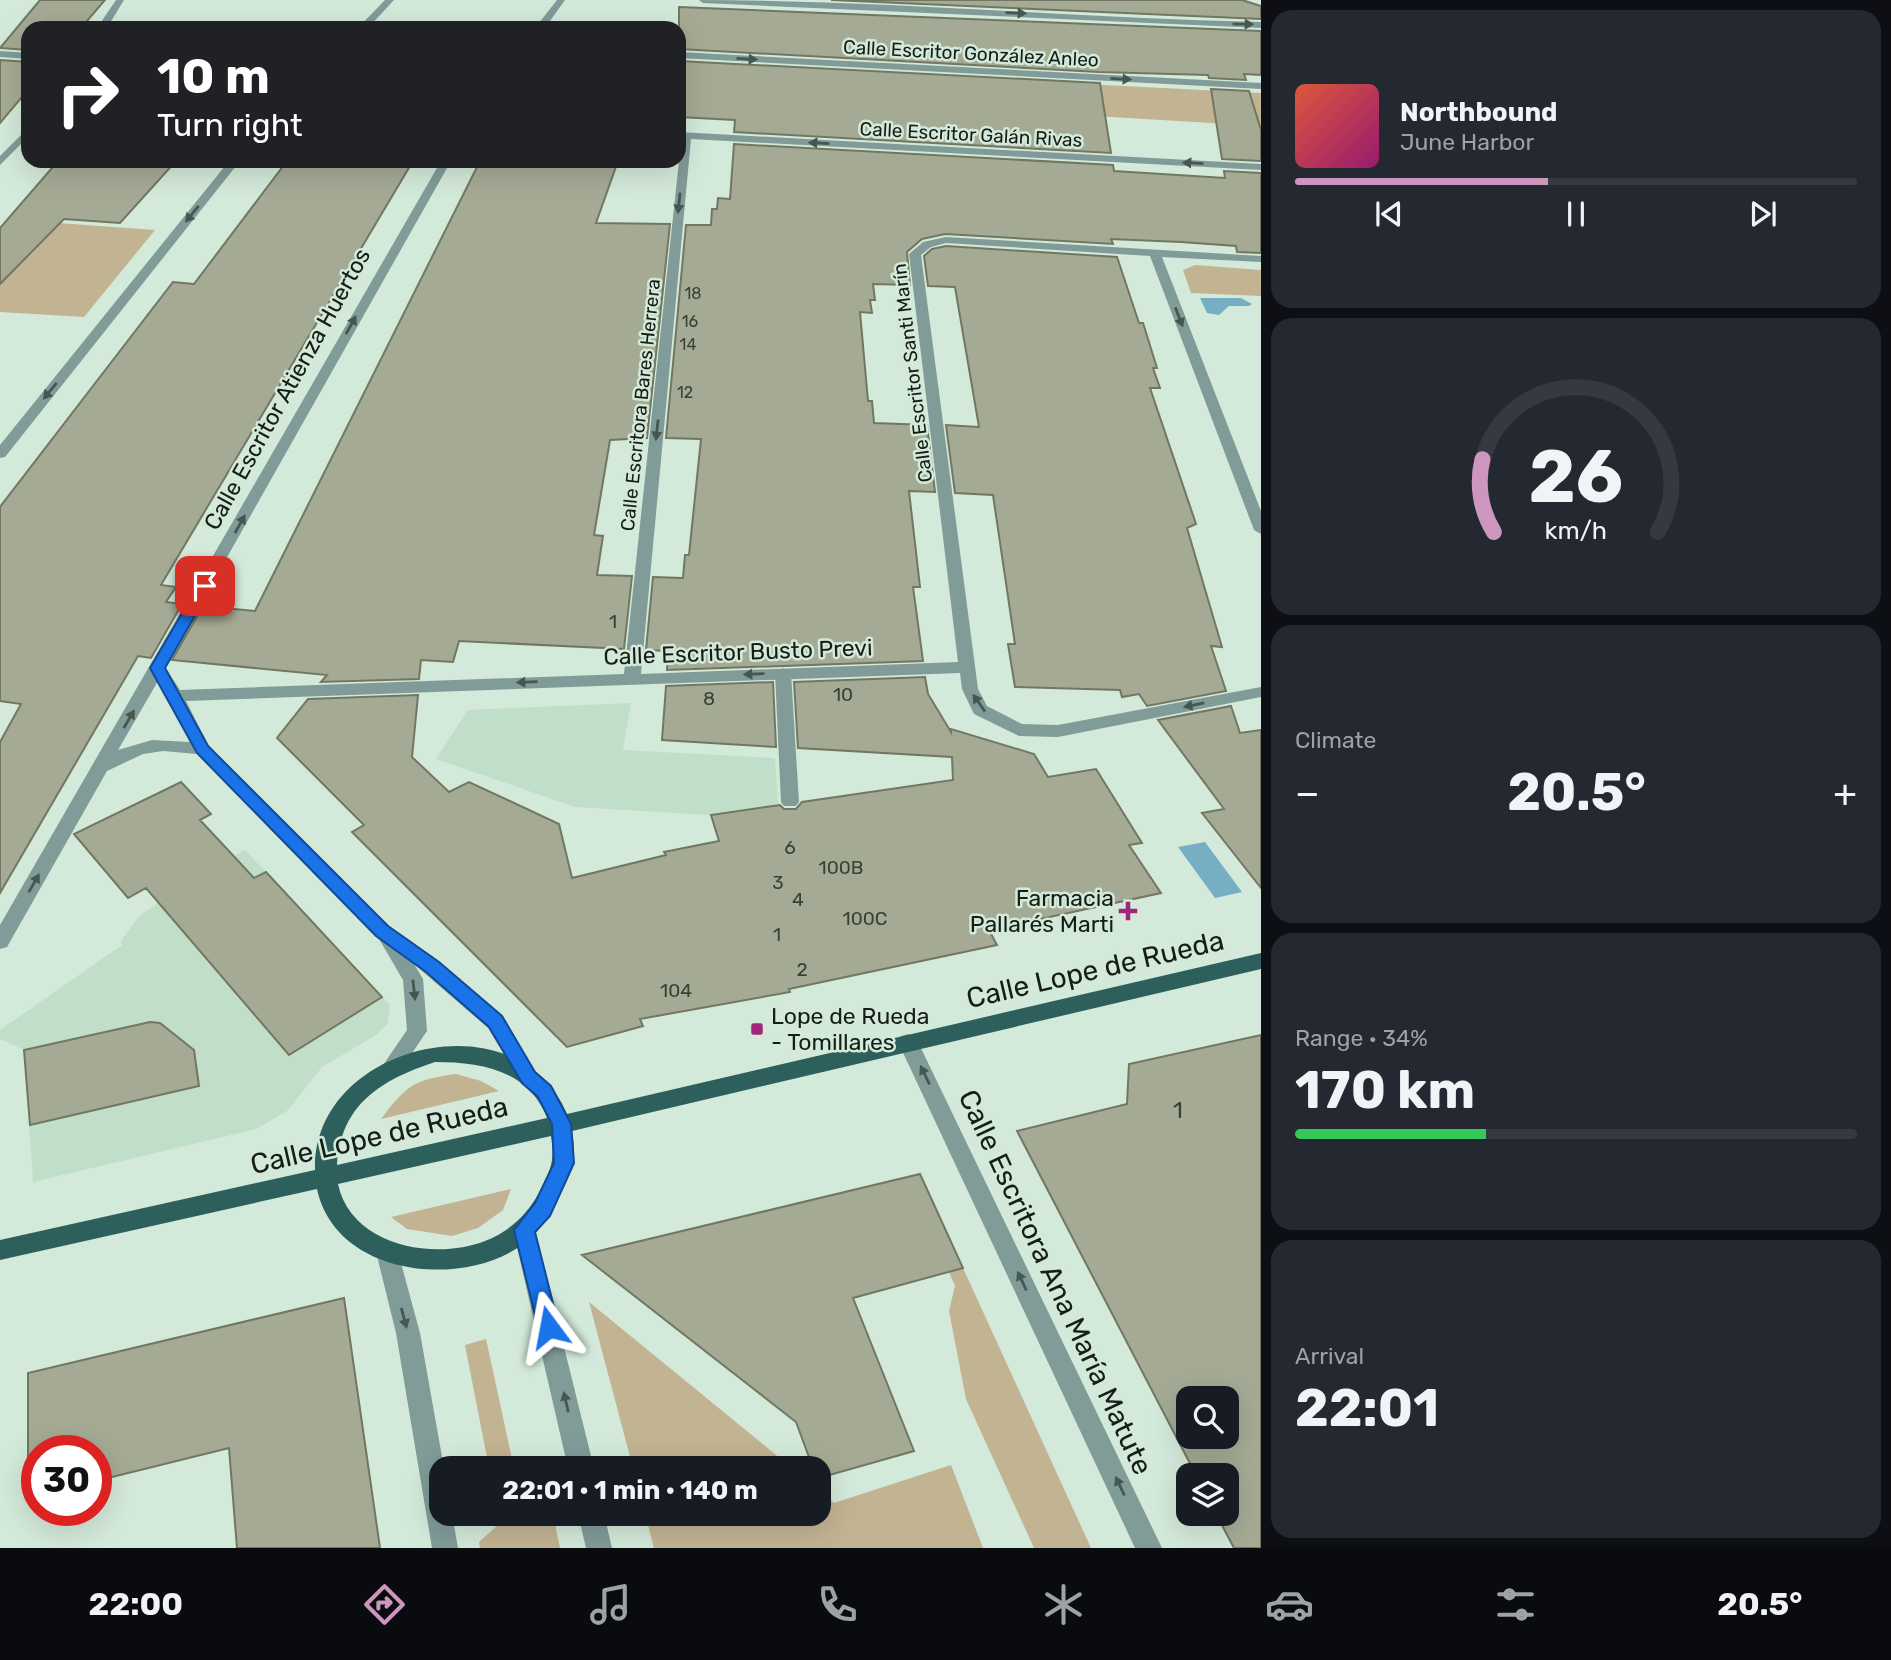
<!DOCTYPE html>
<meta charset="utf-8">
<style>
:root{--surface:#171b24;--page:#242831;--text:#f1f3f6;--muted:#9ea1a6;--line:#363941;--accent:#cd96be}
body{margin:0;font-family:Rubik,sans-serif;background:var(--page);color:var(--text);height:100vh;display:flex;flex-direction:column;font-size:26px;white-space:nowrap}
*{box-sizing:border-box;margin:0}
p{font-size:23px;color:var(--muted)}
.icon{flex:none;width:38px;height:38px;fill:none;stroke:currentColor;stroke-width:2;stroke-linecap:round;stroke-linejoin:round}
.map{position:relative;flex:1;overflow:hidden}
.drawer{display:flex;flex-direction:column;gap:10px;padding:10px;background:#0d0f14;width:630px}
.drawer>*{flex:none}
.top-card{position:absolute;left:21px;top:21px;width:665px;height:147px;border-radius:21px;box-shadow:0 7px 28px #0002;background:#202124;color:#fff;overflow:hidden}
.controls{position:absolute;left:1176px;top:1386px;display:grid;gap:14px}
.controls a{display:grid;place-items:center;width:63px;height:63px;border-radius:14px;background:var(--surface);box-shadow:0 7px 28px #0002;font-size:35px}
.speed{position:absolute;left:21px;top:1435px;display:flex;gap:14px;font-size:35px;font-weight:700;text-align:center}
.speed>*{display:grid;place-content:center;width:91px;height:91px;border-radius:50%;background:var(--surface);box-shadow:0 7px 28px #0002;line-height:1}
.speed .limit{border:10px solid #d22;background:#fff;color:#111}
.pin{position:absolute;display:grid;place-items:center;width:60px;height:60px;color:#fff;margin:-30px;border-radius:14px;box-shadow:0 4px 10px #0006}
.me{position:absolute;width:77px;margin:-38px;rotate:347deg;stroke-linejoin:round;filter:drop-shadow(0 0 5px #0008)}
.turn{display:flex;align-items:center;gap:24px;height:147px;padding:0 21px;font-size:32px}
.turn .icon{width:91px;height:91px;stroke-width:2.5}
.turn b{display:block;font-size:49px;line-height:60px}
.big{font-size:52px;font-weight:700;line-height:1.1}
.drawer .widget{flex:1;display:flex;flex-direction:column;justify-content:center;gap:10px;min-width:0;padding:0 24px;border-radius:21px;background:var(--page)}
.drawer .dial{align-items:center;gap:0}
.dial svg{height:182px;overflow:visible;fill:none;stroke:var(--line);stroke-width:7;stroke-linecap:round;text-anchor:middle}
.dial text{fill:var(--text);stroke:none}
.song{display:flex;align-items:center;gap:21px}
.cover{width:84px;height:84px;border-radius:10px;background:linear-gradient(135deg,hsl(10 70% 55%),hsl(320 70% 35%))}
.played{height:7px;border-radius:4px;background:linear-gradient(90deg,var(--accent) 45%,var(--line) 45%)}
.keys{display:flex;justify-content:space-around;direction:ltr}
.heat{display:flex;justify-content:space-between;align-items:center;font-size:38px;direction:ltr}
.charge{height:10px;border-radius:5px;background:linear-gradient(90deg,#34c759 34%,var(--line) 0)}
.trip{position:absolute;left:429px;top:1456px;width:402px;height:70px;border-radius:21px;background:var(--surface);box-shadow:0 7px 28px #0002;font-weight:700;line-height:70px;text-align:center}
.tabs{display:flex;height:112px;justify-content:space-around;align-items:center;background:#090b0e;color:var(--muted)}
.tabs .icon{width:49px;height:49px}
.tabs .current{color:var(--accent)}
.tabs b{font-size:32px;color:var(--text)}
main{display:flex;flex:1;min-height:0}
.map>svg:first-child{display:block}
</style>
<main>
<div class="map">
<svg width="1261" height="1548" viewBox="0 0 1261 1548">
<rect width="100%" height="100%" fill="#d3e9d9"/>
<path fill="#c1dec9" d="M631 703 623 750 775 758 778 805 711 815 575 807 436 759 468 710Z
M245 850 390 1005 387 1025 376 1035 322 1067 287 1111 256 1129 33 1182 24 1050 0 1039V1030L122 945 121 941 139 916 201 874Z"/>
<path fill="#c2b392" d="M1007 80 1261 93V126L1010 111Z
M58 223 155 230 84 317 0 312V284Z
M1195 265 1261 270V296L1191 293 1183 270Z
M456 1074 481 1081 499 1091 381 1119C407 1085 413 1080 456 1074Z
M511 1189 503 1210 478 1228 452 1236 407 1229 391 1217Z
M963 1268 1091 1548H1034L966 1399 949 1311 955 1286 949 1272Z
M589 1302 792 1468H633Z
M486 1339 514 1468H489L465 1345Z
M951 1465 983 1548H654L645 1514H819V1490L834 1503Z
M497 1514H524L526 1519 555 1524 560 1548H480L479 1542 499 1524Z"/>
<path fill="#76afc3" d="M1200 298H1241L1252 304 1249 306H1229L1219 315 1207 313Z
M1205 842 1242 892 1215 898 1178 847Z"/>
<path fill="#a4aa94" stroke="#717761" stroke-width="2" fill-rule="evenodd" d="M40 0H105L81 28H28V50L0 48Z
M831 0H1242L1261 6V19Z
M679 7 1261 31V75L1244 74 1246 80 1209 78 1208 75 1098 72 679 49Z
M0 60 28 62V90L0 123Z
M679 61 1100 83 1111 153 734 132 735 120 679 117Z
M1211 89 1249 91 1261 130V161L1222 159Z
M734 144 1113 165 1114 171 1225 178 1224 171 1261 173V253L1237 252 1236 246 1181 242 1111 239 1113 244 945 234 922 239 907 252 910 285 873 284 875 300H870L872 313 860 312 868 401H872L874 423 927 425 935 492 909 491 920 587H913L923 661 667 670 668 651 646 650 653 577 683 578 685 555H689L701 439 666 438 686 225H711L712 209H717L718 198 730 199Z
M58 161H176L120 223 64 219 0 284V228Z
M287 161H413L161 585 176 587 166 602 182 604 151 658 138 656 0 893V742L21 704 0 701V507L173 282 194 284Z
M480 161 576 163 577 161H618L596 223 670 224 647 438 610 440 594 535 603 536 597 575 632 576 624 649 459 641 453 662 421 660 419 679 321 682 327 675 172 660 203 606 255 611Z
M946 246 1117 257 1139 323H1143L1157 368H1153L1160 388H1150L1196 524 1187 528 1222 647 1211 646 1226 691 1147 706 1139 694 1122 697 1120 690 1015 687 1008 644H1015L993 495 955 493 946 425 979 427 955 287 928 286 924 256 932 249Z
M925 677 928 694 951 732V729L1034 754 1048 777 1096 769 1142 843 1129 845 1161 893 989 930 997 945 789 989 790 992 640 1019 643 1026 567 1047 352 832 364 825 277 738 308 699 418 695 412 757 449 792 469 782 559 824 572 878 666 855 664 852 719 841 711 815 780 805 784 809H796L802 802 953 780 952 757 798 748 794 682Z
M773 682 776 747 662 740 666 686Z
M1231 706 1240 733 1261 730V888L1202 813 1224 809 1158 720Z
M181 782 211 814 200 820 254 878 266 872 382 997 289 1055 146 888 128 898 74 834Z
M150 1022 160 1023 194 1050 199 1086 30 1125 24 1050Z
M1261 1035V1548H1234L1216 1514H1227V1475H1196L1017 1131 1127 1104 1129 1064ZM1188 1398H1227V1437H1188Z
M920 1174 963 1268 853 1298 914 1451 819 1478V1468H813L796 1422 582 1255Z
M344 1298 380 1548H237L229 1448 96 1481V1451H37V1496L28 1498V1373Z"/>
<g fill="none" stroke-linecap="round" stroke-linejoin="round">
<path fill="#819b98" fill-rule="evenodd" d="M783 668 791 673 799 802 796 806H784L781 802 775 673Z"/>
<path fill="#819b98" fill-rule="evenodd" d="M116 0H124L107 28H97Z
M385 0H394L368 28H358Z
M557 0H565L545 28H535Z
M699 0C886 0 1073 18 1261 22V28L703 3Z
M0 51 28 53V59L0 57Z
M679 52 1261 83V89L679 58Z
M28 128V137L0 165V156Z
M679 132 1261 164V170L691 139 641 674 958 662 909 254 923 242 946 237 1261 256V262L1162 257 1261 511V534L1254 530 1150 256 946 243 931 247 921 255 978 689 987 706 1022 724 1058 725 1261 687V697L1058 737 1019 736 974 714 962 689 960 673 186 701 209 746 389 926 440 962 502 1016 539 1078 536 1084 529 1087 522 1084 488 1028 414 964 423 979 427 1031 398 1074 391 1077 384 1074 381 1068 407 1030 403 980 379 939 197 754 163 751 143 754 107 771 7 947 0 949V925L441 161H451L165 667 180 690 624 674 679 161ZM158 681 190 742 152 740 118 750Z
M229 161H240L5 457 0 458V445Z
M908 1034 915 1036 918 1042 1162 1548H1135L898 1042 901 1036Z
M524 1220 532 1223 535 1230 594 1468H568L513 1230 516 1223Z
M387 1242 395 1245 398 1252 420 1333 444 1468H441V1514H452L458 1548H432L396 1333 376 1252 379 1245Z
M578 1514H604L612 1548H586Z"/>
<path fill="#2d605c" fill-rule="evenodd" d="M1261 953V969L572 1131C577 1163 573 1168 559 1197 550 1217 538 1234 519 1247 456 1289 335 1274 317 1189L0 1260V1240L315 1170C312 1044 518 995 567 1114ZM435 1062C480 1062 529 1070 547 1118L337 1165C341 1104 381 1080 435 1062ZM551 1136C555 1160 551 1170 540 1191 528 1214 509 1232 485 1241 434 1261 351 1246 338 1184Z"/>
</g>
<defs><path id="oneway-solid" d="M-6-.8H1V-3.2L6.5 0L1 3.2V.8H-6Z" transform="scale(1.75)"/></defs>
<g fill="#465651">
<use href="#oneway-solid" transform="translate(1016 13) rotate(2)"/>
<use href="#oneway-solid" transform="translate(1243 24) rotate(1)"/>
<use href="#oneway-solid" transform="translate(747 59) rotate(3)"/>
<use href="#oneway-solid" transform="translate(1121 79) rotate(3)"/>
<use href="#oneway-solid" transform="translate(819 143) rotate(-177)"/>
<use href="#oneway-solid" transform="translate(1193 163) rotate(-177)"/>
<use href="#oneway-solid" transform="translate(679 203) rotate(96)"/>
<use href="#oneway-solid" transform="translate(192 214) rotate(129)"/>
<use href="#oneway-solid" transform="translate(1179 317) rotate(69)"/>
<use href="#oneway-solid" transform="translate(351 325) rotate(-61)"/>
<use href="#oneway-solid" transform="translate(50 391) rotate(129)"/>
<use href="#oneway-solid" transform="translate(657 430) rotate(96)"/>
<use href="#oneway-solid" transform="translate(240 524) rotate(-61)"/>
<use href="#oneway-solid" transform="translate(754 674) rotate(178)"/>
<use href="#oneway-solid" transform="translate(527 682) rotate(178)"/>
<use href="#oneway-solid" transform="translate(979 703) rotate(-125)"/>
<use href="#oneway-solid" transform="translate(1194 705) rotate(169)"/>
<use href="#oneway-solid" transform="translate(129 719) rotate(-60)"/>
<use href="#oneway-solid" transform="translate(34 883) rotate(-60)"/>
<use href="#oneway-solid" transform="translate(414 990) rotate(84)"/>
<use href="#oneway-solid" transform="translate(925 1075) rotate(-116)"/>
<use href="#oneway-solid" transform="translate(1022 1281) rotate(-115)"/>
<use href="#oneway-solid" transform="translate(404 1318) rotate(75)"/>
<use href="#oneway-solid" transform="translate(566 1402) rotate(-103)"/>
<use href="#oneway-solid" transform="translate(1120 1486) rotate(-115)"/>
</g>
<path fill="#1a73e8" stroke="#114b97" stroke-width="2" d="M205 582 212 586 165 668 208 746 388 926 439 962 502 1016 535 1072 551 1086 571 1124 574 1163 550 1216 535 1232 559 1327 556 1334 549 1337 541 1334 538 1327 514 1230 535 1203 554 1163 552 1124 538 1097 522 1083 489 1027 426 972 376 936 197 753 150 668 198 586Z"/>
<g fill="#a12579" stroke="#d3e9d9" stroke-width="2.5">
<path d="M1124.5 900.5h7v7h7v7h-7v7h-7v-7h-7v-7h7z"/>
<rect x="750" y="1022" width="14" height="14" rx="3.5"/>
</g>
<g text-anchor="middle" stroke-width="5" stroke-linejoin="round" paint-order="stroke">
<g font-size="16" fill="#394036">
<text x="693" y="299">18</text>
<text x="690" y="327">16</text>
<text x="688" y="350">14</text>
<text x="685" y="398">12</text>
</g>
<g font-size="19" fill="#151d17" stroke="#d3e9d9">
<text transform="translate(971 53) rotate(3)" y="7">Calle Escritor González Anleo</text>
<text transform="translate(971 134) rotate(3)" y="7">Calle Escritor Galán Rivas</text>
<text transform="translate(912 373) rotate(-97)" y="7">Calle Escritor Santi Marín</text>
<text transform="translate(640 405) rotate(-84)" y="7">Calle Escritora Bares Herrera</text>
</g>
<g font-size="19" fill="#394036">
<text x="613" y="628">1</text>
<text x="843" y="701">10</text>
<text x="709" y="705">8</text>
<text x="790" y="854">6</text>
<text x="841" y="874">100B</text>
<text x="778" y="889">3</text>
<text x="798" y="906">4</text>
<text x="865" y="925">100C</text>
<text x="777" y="941">1</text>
<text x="802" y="976">2</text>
<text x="676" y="997">104</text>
</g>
<g font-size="23" fill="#151d17" stroke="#d3e9d9">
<text transform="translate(287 389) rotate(-61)" y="8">Calle Escritor Atienza Huertos</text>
<text transform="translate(738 652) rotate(-2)" y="8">Calle Escritor Busto Previ</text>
</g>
<g font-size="23" fill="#151d17" stroke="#d3e9d9" text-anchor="end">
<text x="1114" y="906">Farmacia<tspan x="1114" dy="26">Pallarés Marti</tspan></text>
<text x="771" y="1024" text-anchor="start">Lope de Rueda<tspan x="771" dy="26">- Tomillares</tspan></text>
</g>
<g font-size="23" fill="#394036">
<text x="1178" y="1118">1</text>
</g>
<g font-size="28" fill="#151d17" stroke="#d3e9d9">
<text transform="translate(1095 969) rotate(-13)" y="10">Calle Lope de Rueda</text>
<text transform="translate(379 1135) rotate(-13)" y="10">Calle Lope de Rueda</text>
<text transform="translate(1056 1282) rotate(65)" y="10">Calle Escritora Ana María Matute</text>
</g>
</g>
</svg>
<div class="controls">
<a><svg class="icon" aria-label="search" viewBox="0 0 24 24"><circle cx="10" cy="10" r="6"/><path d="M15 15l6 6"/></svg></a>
<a><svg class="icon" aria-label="layers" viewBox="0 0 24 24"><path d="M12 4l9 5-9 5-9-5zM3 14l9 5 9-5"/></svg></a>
</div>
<div class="speed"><div class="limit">30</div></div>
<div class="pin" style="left:205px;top:586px;background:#d93025"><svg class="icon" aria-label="arrive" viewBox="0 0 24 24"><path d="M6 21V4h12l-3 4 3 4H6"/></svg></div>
<svg class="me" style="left:549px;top:1327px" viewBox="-20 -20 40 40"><path d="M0-17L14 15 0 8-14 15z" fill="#1a73e8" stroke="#fff" stroke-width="4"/></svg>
<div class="trip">22:01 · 1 min · 140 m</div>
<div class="top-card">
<div class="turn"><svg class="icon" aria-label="right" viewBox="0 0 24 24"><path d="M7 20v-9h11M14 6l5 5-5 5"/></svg><div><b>10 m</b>Turn right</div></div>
</div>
</div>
<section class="drawer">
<div class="widget">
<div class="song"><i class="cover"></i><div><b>Northbound</b><p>June Harbor</p></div></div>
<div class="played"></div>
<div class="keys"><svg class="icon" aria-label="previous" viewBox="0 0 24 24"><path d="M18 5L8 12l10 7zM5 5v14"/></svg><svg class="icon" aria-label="pause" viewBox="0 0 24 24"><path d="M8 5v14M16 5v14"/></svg><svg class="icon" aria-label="next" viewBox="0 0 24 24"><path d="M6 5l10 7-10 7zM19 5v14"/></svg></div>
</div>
<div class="widget dial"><svg viewBox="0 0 100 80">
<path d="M14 69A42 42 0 1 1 86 69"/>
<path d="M14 69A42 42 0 0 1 9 37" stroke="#cd96be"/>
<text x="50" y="56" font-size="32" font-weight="700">26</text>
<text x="50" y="72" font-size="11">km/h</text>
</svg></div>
<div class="widget"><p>Climate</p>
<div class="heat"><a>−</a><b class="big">20.5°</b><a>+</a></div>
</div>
<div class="widget"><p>Range · 34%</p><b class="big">170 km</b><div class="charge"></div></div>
<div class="widget"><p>Arrival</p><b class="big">22:01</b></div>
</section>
</main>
<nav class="tabs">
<b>22:00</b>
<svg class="icon current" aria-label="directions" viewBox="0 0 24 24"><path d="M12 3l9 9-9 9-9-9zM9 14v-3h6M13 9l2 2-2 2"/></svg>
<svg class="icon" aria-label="music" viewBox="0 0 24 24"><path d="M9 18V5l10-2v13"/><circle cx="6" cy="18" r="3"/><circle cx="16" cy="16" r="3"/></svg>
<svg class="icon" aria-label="phone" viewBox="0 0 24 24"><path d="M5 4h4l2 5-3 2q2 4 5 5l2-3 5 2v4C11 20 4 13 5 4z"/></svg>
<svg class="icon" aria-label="climate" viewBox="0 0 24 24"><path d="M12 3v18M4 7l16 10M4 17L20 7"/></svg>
<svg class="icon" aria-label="car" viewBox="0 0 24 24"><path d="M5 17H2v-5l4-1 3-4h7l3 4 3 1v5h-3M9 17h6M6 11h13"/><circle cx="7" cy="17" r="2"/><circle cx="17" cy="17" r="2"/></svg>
<svg class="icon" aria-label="filters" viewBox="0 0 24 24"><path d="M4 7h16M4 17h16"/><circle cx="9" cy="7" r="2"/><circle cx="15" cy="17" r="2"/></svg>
<b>20.5°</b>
</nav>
